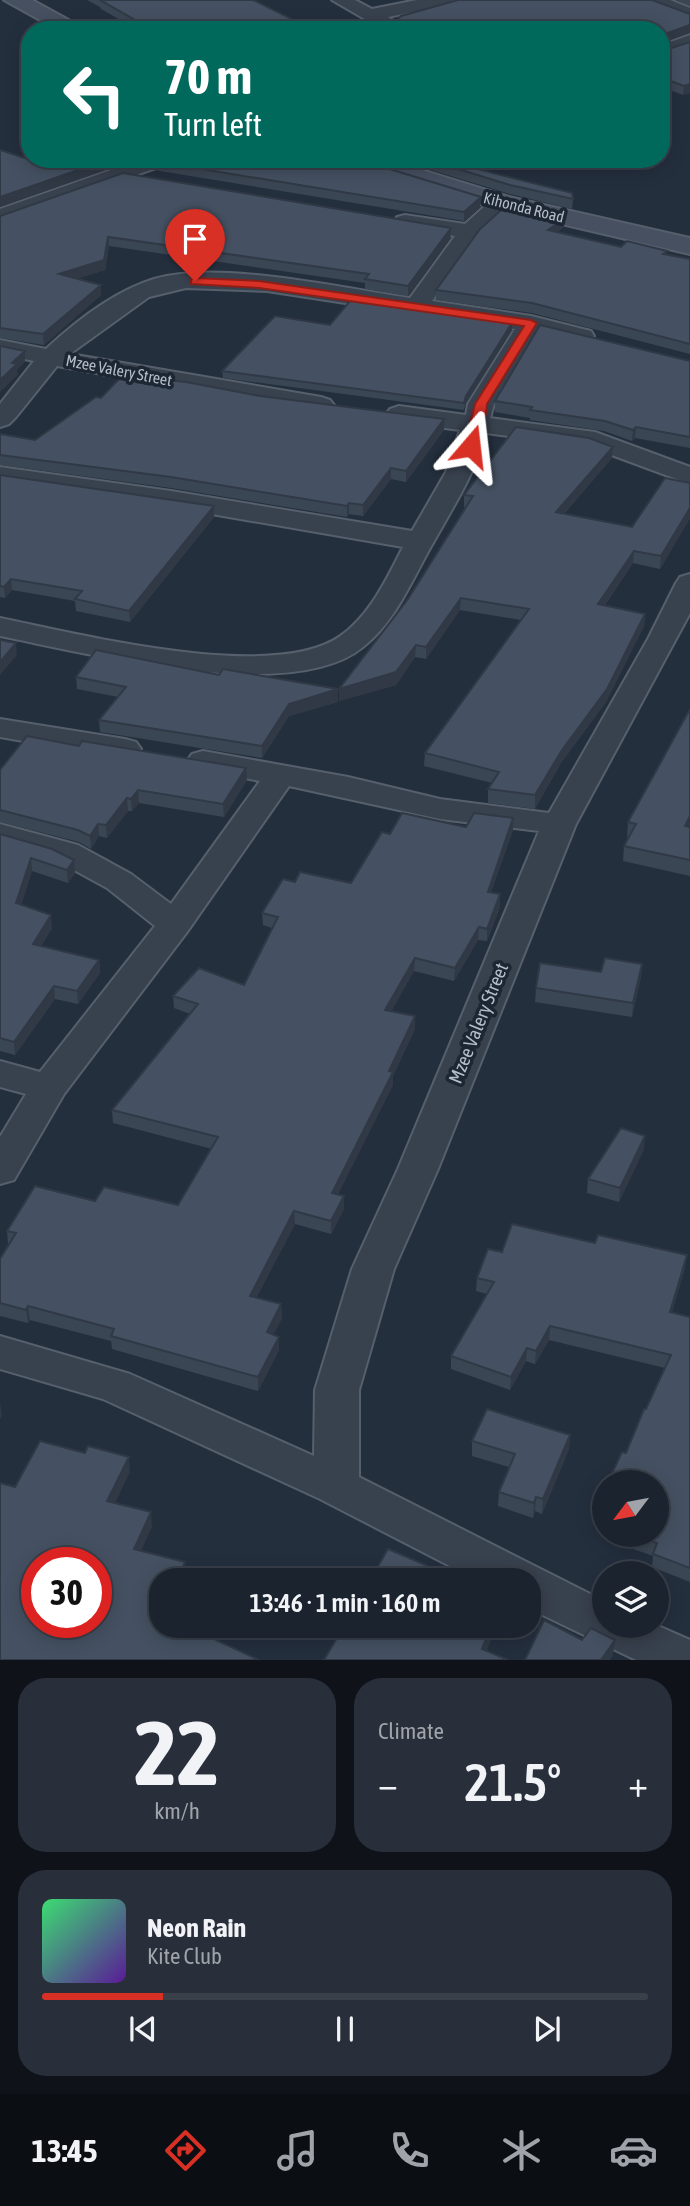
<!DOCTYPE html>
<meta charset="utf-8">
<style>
:root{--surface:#1b232e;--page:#282f3a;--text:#f1f3f6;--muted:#a0a4aa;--line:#39404a;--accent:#d93025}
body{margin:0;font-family:"Asap Condensed",sans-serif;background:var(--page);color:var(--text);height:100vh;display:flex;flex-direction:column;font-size:26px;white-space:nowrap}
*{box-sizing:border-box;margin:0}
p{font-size:23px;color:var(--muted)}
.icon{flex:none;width:38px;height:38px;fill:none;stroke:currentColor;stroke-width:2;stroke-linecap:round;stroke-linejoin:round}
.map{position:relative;height:1660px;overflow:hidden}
.details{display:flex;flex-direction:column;gap:18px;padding:18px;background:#0f1319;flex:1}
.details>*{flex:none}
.top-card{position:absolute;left:21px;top:21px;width:649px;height:147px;border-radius:28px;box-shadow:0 4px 18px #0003,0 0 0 2px var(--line);background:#00695c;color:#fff;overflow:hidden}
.needle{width:46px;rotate:238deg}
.controls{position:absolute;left:592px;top:1470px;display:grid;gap:14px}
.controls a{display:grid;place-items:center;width:77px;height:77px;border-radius:50%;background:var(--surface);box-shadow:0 4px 18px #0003,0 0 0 2px var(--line);font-size:35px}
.speed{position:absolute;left:21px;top:1547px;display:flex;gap:14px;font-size:35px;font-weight:700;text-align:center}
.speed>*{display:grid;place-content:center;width:91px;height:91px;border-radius:50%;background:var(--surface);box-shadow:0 4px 18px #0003,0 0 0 2px var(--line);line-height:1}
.speed .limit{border:10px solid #d22;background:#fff;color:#111}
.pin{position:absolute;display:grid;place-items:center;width:60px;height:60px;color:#fff;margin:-72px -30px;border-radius:50% 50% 50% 0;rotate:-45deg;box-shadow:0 0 7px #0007}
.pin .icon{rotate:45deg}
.me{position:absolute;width:77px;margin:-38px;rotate:17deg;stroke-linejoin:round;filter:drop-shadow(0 0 5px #0008)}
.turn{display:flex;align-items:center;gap:24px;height:147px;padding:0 28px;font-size:32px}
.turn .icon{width:91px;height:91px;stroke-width:2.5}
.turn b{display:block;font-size:49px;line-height:60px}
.big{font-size:52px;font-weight:600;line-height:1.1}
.details .tile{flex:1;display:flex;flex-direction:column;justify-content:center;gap:10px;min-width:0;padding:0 24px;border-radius:28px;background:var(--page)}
.details .dial{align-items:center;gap:0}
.dial b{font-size:91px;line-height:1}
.song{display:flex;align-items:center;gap:21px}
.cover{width:84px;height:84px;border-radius:10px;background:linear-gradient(135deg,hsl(140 70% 55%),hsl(270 70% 35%))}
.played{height:7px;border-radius:4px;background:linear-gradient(90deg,var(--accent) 20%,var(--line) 20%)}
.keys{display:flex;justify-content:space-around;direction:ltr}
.heat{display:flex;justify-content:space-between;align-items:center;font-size:38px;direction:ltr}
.details .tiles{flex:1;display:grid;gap:18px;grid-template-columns:1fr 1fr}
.tile:last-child{grid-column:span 2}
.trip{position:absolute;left:149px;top:1568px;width:392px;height:70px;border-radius:28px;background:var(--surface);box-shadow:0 4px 18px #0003,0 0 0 2px var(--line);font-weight:600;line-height:70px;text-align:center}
.tabs{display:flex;height:112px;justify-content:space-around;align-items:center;background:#0b0e12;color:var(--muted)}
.tabs .icon{width:49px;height:49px}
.tabs .selected{color:var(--accent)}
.tabs b{font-size:32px;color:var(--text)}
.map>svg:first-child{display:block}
</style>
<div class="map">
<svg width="690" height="1660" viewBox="0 0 690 1660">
<rect width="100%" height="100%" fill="#242f3e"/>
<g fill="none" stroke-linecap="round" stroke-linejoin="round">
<g stroke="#565f6c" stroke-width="4">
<path id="street" d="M332 0H355L372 9 417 0H453L450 4 388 17 398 25 393 30 382 29Z
M644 0H670L690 8V20L647 4Z
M690 35V48L662 58V45Z
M142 159H173L170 163 0 223V209Z
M502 196 513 203 478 237 432 301 531 316 591 331 594 336 591 341 582 343 537 333 494 404 490 418 595 432 690 467V484L590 447 486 433C475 474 453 507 433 543 412 579 397 620 363 647 291 706 86 653 0 636V618C80 634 270 683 339 637 370 616 387 578 403 547L171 507 0 483V467L171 491 412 531 446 472 460 430 399 422 390 419 386 414 390 409 399 406 466 415 468 404 515 329 267 291 186 288 149 297 70 354 321 397 330 400 334 405 330 410 321 413 57 366 16 417 9 424 0 427V404L34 361 0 354V340L46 349C76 321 115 291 154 279 219 260 341 288 410 298L455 236 397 227 394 222 397 217 405 215 465 224 494 198Z
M690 574V613L576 824 438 1169 394 1269 359 1390V1477L604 1601V1626L656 1625 690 1640V1660H636L528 1608V1580H477L320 1499 103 1399 0 1369V1336L130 1374 314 1456 315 1390 352 1269 398 1169 539 831 440 819 289 786 187 932 64 1094 14 1180 0 1184V1137L26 1094 0 1087V1061L40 1072 155 926 107 888 54 859 0 844V824L78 845 131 874 171 904 260 781 192 768 187 761 192 754 203 751 348 777 440 799 549 813 648 639 676 583 680 577Z
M0 719 125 739 136 742 141 749 136 756 125 759 0 737Z"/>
</g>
<g stroke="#565f6c" stroke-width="4">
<path id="secondary" d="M4 0H32L87 30H58Z
M348 159H386L509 197 690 238V254L493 208 351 164Z"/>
</g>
<use href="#street" fill="#38414e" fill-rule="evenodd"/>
<use href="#secondary" fill="#465061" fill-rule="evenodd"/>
</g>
<path fill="#3b4654" d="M87 0H253L314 30H138L101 9 100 7Z
M676 0H690V6Z
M690 42V93L683 95 662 87V51Z
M146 159H357L480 207 464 221 154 170 153 163Z
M395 159H470L482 163V170L573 199 572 209 510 194Z
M0 216 451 228 450 238 408 296 365 289V283L109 246 105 270 76 279 101 295 44 345 0 338Z
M564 227 557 232 621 247 690 259V354L532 313 436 300V290Z
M330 325 512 330 466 403 464 410 223 378 222 371Z
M690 361V448L635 438 632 441 604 431 530 420V418L495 412V401Z
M101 398 444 430 406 482 391 479 363 516 349 514 347 517 171 488 0 465V434L35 440Z
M613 447 612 458 564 514 632 527 690 483V518L660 569 633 563 605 605 645 614 644 626 606 702 561 763 535 809 488 803V789L492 783 424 766 425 753 521 620 460 610 426 659 415 657 396 685 339 701V689L408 599 466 507H464V495Z
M0 475 214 506V517L130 622 76 611 75 601 12 590 5 598 0 597Z
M219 675 338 689V702L289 716 262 758 100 732 99 720 118 697 77 689 76 677Z
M690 709V876L623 861 624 846 628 838H627L628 822Z
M79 746 246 768 247 780 224 817 139 803 132 811H128L107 838 99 836 91 849 79 842 0 822V770Z
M513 818V830L491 892 500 907 487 941 478 940 454 981 414 971 391 1011 415 1016V1029L393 1076V1085L338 1194 344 1209 331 1234 295 1224 256 1298 281 1304 282 1318 273 1334 279 1337V1350L258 1391 112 1349 111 1341 30 1320 28 1323 0 1316V1259L8 1244 7 1231 95 1201 178 1205 212 1149 113 1123 112 1110 190 1014 174 1008 173 996 244 985 272 928 263 925 262 913 295 882 351 883 390 834 466 827Z
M0 834 74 860 75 873 68 883 32 871 21 905 52 928 41 946 99 960 100 973 78 1004 55 999 15 1055 0 1051Z
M642 964 641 977 632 1017 535 1002 536 988Z
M644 1149 619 1202 587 1193 588 1179Z
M502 1252 685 1268 672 1312 690 1317V1582L652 1567 653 1556 605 1539V1535H656L626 1453 665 1368 549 1340 535 1364 526 1361 510 1390 451 1369V1356L487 1294 476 1291 477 1278Z
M570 1435 569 1449 542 1514 535 1511 533 1518 498 1506 499 1492 509 1467 472 1456V1441Z
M604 1492V1527L594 1523 595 1509Z"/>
<path fill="#303945" d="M690 25V33L662 43V35Z
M690 84V93L683 95 684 86Z
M110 159H138L0 207V197Z
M482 163V172L473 168Z
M481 197 480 207 464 221V212Z
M565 218 564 227 547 240 548 230Z
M451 228 450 238 408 296V286Z
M108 237 109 246 105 270 60 284 59 274Z
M101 285V295L44 345 43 334Z
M512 323V330L466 403 464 410 466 396Z
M25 351V362L17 370 18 375 0 392V380L12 363Z
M444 419V430L406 482V471Z
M636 427 635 438 632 441 633 430Z
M613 447 612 458 555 524 556 512Z
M391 468V479L363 516V505Z
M349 503V514L347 517V506Z
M214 506V517L130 622 129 611Z
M690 508V518L660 569 661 556Z
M634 551 633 563 597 616 598 604Z
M11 579 12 590 5 598 4 587Z
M461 598 460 610 426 659V647Z
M645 614 644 626 606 702 561 763 535 809V795L562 750Z
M16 643 17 655 0 675V662Z
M416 645 415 657 396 685 339 701V689Z
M338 689V702L289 716 262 758V746L289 704Z
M246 768 247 780 224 817 223 804Z
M138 790 139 803 132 811 131 799Z
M127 798 128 811 107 838 106 825Z
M690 816V828L685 826Z
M513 818V830L487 904 488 892Z
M98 824 99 836 91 849 90 836Z
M31 858 32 871 17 916 16 903Z
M74 860 75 873 68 883 67 870Z
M500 894V907L487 941V929Z
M51 915 52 928 34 957 33 944Z
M479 927 478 940 454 981 455 968Z
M415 958 414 971 385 1023V1010Z
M99 960 100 973 78 1004 77 991Z
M642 964 641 977 632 1017 633 1003Z
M54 986 55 999 15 1055 14 1042Z
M415 1016V1029L393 1076V1085L332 1206V1193Z
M645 1136 644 1149 619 1202 620 1188Z
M344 1196V1209L331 1234V1221Z
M294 1211 295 1224 250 1310V1296Z
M687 1255 685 1268 668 1325 670 1312Z
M281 1304 282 1318 268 1346 267 1332Z
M28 1306 30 1320 28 1323 26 1310Z
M550 1326 549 1340 535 1364 536 1351Z
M279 1337V1350L258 1391V1377Z
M527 1348 526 1361 510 1390 511 1377Z
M0 1401 2 1416 0 1419Z
M570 1435 569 1449 542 1514 543 1499Z
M129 1457 130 1472 109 1516 107 1501Z
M536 1497 535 1511 533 1518 534 1503Z
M151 1512 152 1527 135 1564 134 1549Z
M185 1562 186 1578 184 1580H177Z
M491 1626H497L483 1660 482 1649Z
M615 1640 613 1655 610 1660H601Z"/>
<path fill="#455162" stroke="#303945" stroke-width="2" fill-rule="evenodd" d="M100 0H253L314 30H153Z
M458 0H652L690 14V25L662 35V30H352L380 22 393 24 401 16Z
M690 42V84L684 86 662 78V51Z
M0 150 28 159H110L0 197Z
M154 159H357L481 197 464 212 153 161Z
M426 159H470L482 163 473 168 572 193 573 199 510 185Z
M123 173 451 228 408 286 365 279 369 274 108 237 104 260 59 274 101 285 43 334 0 328V216Z
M508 204 565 218 548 230 621 247 627 241 667 251 663 254 690 259V344L532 303 436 290 480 229Z
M350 301 512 323 466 396 464 403 222 371 275 316 330 325Z
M540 325 690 361V437L636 427 633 430 605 421 530 410 532 407 495 401Z
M0 346 25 351 12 363 17 364 0 380Z
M119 379 142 383 145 381 163 384 166 380 186 382 260 396 444 419 406 471 391 468 363 505 349 503 347 506 171 477 0 455V434L35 440 96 397 101 398Z
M516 427 589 438 613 447 556 512 632 527 665 478 690 483V508L661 556 634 551 598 604 645 614 607 689 562 750 535 795 488 789 499 772 425 753 529 609 461 598 426 647 416 645 396 672 339 689 408 599 473 496 464 495Z
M0 475 214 506 129 611 75 599 82 591 11 579 4 587 0 586Z
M0 640 16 643 0 662Z
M96 650 219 675 223 669 338 689 289 704 262 746 99 720 126 687 76 677Z
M690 709V816L685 826 690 827V860L624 846 636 824 628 822Z
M27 736 79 746 82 741 246 768 223 804 138 790 131 799 127 798 106 825 98 824 90 836 78 830 0 810V770Z
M402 813 466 827 474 813 513 818 488 892 500 894 487 929 479 927 455 968 415 958 385 1010 415 1016 389 1071 393 1072 332 1193 344 1196 331 1221 294 1211 250 1296 281 1304 267 1332 279 1337 258 1377 111 1336 114 1329 28 1306 26 1310 0 1303V1259L16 1233 7 1231 35 1186 95 1201 104 1187 178 1205 218 1137 112 1110 198 1004 173 996 199 968 244 985 278 917 262 913 283 879 295 882 300 872 351 883 382 832 390 834Z
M0 834 52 849 74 860 67 870 31 858 16 903 51 915 33 944 99 960 77 991 54 986 14 1042 0 1038Z
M605 958 642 964 633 1003 536 988 540 963 601 972Z
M621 1128 645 1136 620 1188 588 1179Z
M512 1224 595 1243 598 1235 687 1255 670 1312 690 1317V1568L653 1554 657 1543 633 1535H656V1482H608L622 1452 626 1453 644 1409H646L671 1355 550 1326 536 1351 527 1348 511 1377 451 1356 494 1282 477 1278 488 1249 502 1252Z
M487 1409 570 1435 543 1499 536 1497 534 1503 499 1492 515 1454 472 1441Z
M40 1441 85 1453 88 1446 129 1457 107 1501 151 1512 134 1549 185 1562 177 1580H161V1626H197L195 1630 259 1660H0V1483L15 1487ZM37 1563H96V1622H37Z
M604 1492V1512L595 1509Z
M388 1549 461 1580H370Z
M544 1620 582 1640 591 1628 615 1640 601 1660H525Z
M344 1626H491L482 1649 508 1660H324Z"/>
<path fill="#d93025" stroke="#8d1f18" stroke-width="2" d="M195 278 259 281 531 320 537 323 487 404C487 418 480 431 477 446L471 450 464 446 475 404 524 326 259 288 191 284V279Z"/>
<g text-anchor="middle" stroke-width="7" stroke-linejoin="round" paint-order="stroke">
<g font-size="16" fill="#b4bcc9" stroke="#1d2633">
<text transform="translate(524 207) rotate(14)" y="6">Kihonda Road</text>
<text transform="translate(119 370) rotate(11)" y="6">Mzee Valery Street</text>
</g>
<g font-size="19" fill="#b4bcc9" stroke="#1d2633">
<text transform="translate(478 1023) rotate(-68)" y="7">Mzee Valery Street</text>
</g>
</g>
</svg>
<div class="controls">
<a><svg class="needle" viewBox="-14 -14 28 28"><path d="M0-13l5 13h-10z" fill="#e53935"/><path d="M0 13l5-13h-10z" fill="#a0a4aa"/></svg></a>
<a><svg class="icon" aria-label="layers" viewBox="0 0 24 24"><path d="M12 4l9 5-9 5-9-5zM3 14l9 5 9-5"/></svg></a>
</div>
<div class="speed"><div class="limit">30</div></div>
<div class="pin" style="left:195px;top:281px;background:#d93025"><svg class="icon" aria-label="arrive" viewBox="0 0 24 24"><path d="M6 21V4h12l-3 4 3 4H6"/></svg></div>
<svg class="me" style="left:471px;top:446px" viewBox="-20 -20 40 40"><path d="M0-17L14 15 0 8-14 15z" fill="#d93025" stroke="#fff" stroke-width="4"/></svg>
<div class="trip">13:46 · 1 min · 160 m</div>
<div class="top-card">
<div class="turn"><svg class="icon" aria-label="left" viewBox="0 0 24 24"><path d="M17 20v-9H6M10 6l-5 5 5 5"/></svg><div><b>70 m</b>Turn left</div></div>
</div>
</div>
<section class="details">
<div class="tiles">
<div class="tile dial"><b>22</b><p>km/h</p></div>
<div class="tile"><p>Climate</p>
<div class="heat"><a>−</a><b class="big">21.5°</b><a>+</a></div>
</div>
<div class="tile">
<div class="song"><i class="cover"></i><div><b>Neon Rain</b><p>Kite Club</p></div></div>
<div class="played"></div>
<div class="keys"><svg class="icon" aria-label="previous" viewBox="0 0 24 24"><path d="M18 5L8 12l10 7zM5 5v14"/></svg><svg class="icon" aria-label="pause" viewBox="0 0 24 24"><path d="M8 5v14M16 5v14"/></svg><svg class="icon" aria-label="next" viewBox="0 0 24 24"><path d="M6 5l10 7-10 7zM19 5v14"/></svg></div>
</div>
</div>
</section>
<nav class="tabs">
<b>13:45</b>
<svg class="icon selected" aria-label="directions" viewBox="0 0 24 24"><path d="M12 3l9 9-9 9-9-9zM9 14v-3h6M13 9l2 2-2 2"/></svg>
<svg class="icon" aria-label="music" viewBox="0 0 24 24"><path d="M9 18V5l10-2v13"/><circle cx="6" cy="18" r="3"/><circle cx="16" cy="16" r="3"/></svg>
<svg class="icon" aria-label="phone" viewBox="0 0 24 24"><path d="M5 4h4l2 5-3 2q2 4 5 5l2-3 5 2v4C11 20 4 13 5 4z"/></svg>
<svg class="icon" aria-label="climate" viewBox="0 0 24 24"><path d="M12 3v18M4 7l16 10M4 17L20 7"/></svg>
<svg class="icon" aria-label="car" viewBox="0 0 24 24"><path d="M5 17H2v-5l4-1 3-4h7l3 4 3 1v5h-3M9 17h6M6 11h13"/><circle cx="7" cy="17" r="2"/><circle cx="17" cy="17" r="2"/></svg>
</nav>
